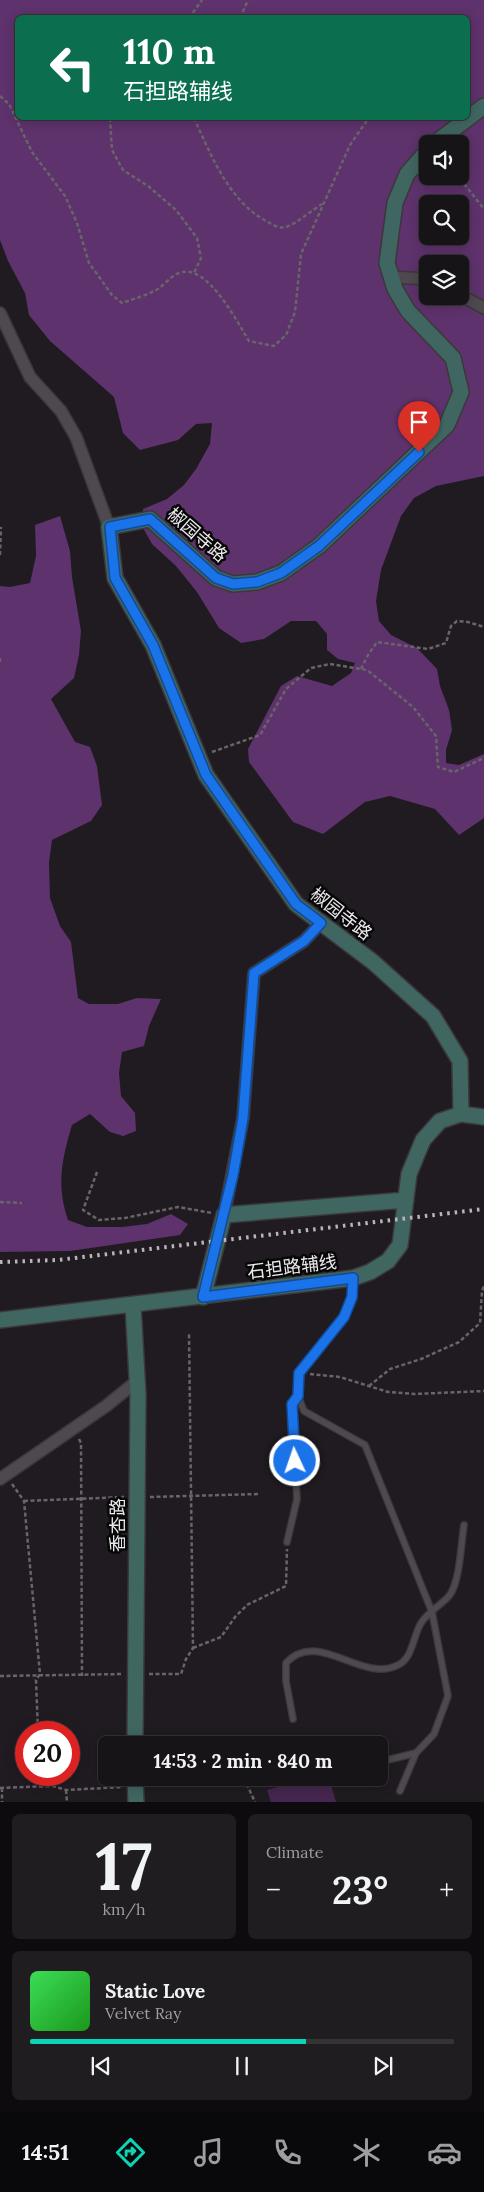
<!DOCTYPE html>
<meta charset="utf-8">
<style>
:root{--surface:#171418;--page:#201d21;--text:#f1f3f6;--muted:#9e9ea2;--line:#363337;--accent:#0cd5b5}
body{margin:0;font-family:Lora,"Noto Sans SC",serif;background:var(--page);color:var(--text);height:100vh;display:flex;flex-direction:column;font-size:19px;white-space:nowrap}
*{box-sizing:border-box;margin:0}
p{font-size:16px;color:var(--muted)}
.icon{flex:none;width:28px;height:28px;fill:none;stroke:currentColor;stroke-width:2;stroke-linecap:round;stroke-linejoin:round}
.map{position:relative;height:1802px;overflow:hidden}
.sheet{display:flex;flex-direction:column;gap:12px;padding:12px;background:#0d0b0d;flex:1}
.sheet>*{flex:none}
.banner{position:absolute;left:15px;top:15px;width:455px;height:105px;border-radius:8px;box-shadow:0 2px 12px #0003,0 0 0 1px var(--line);background:#0b6e4f;color:#fff;overflow:hidden}
.tools{position:absolute;left:419px;top:135px;display:grid;gap:10px}
.tools a{display:grid;place-items:center;width:50px;height:50px;border-radius:8px;background:var(--surface);box-shadow:0 2px 12px #0003,0 0 0 1px var(--line);font-size:25px}
.speed{position:absolute;left:15px;top:1721px;display:flex;gap:10px;font-size:25px;font-weight:700;text-align:center}
.speed>*{display:grid;place-content:center;width:65px;height:65px;border-radius:50%;background:var(--surface);box-shadow:0 2px 12px #0003,0 0 0 1px var(--line);line-height:1}
.speed .limit{border:8px solid #d22;background:#fff;color:#111}
.pin{position:absolute;display:grid;place-items:center;width:42px;height:42px;color:#fff;margin:-51px -21px;border-radius:50% 50% 50% 0;rotate:-45deg;box-shadow:0 0 5px #0007}
.pin .icon{rotate:45deg}
.me{position:absolute;width:55px;margin:-28px;rotate:357deg;stroke-linejoin:round;filter:drop-shadow(0 0 4px #0008)}
.turn{display:flex;align-items:center;gap:18px;height:105px;padding:0 25px;font-size:22px}
.turn .icon{width:65px;height:65px;stroke-width:2.5}
.turn b{display:block;font-size:35px;line-height:42px}
.big{font-size:38px;font-weight:700;line-height:1.1}
.sheet .widget{flex:1;display:flex;flex-direction:column;justify-content:center;gap:8px;min-width:0;padding:0 18px;border-radius:8px;background:var(--page)}
.sheet .dial{align-items:center;gap:0}
.dial b{font-size:65px;line-height:1}
.song{display:flex;align-items:center;gap:15px}
.cover{width:60px;height:60px;border-radius:8px;background:linear-gradient(135deg,hsl(130 70% 55%),hsl(120 70% 35%))}
.played{height:5px;border-radius:2px;background:linear-gradient(90deg,var(--accent) 65%,var(--line) 65%)}
.keys{display:flex;justify-content:space-around;direction:ltr}
.heat{display:flex;justify-content:space-between;align-items:center;font-size:28px;direction:ltr}
.sheet .tiles{flex:1;display:grid;gap:12px;grid-template-columns:1fr 1fr}
.widget:last-child{grid-column:span 2}
.trip{position:absolute;left:98px;top:1736px;width:290px;height:50px;border-radius:8px;background:var(--surface);box-shadow:0 2px 12px #0003,0 0 0 1px var(--line);font-weight:700;line-height:50px;text-align:center}
.menu{display:flex;height:80px;justify-content:space-around;align-items:center;background:#09080a;color:var(--muted)}
.menu .icon{width:35px;height:35px}
.menu .active{color:var(--accent)}
.menu b{font-size:22px;color:var(--text)}
.map>svg:first-child{display:block}
</style>
<div class="map">
<svg width="484" height="1802" viewBox="0 0 484 1802">
<rect width="100%" height="100%" fill="#1f1b20"/>
<path fill="#45264f" d="M310 1778H329L336 1802H271L267 1790Z"/>
<path fill="#5e326c" fill-rule="evenodd" d="M0 0H484V476L436 486 414 498 401 516 381 570 376 601 379 621 391 635 417 648 437 669 440 686 449 710 452 730 446 750V763L459 765 484 754V818L459 835 435 809 390 796 365 802 323 834 293 822 249 762 248 749 281 686 297 676 332 686 351 673 355 663 338 659 327 650V634L316 621H291L264 639 241 643 219 628 197 592 176 566 152 544 143 528V509L167 499 184 485 196 469 210 444 212 423 196 424 178 440 140 450 123 433 114 397 50 341 29 315 25 293 8 261 0 240ZM18 18H468V118H18ZM428 144H460V176H428ZM428 204H460V236H428ZM428 264H460V296H428Z
M60 516 70 551 72 577 81 631 79 655 74 678 51 699 75 742 90 747 97 766 102 805 91 821 52 840 49 863 50 898 60 926 71 942 78 998 89 1004H118L137 998 161 999 149 1026 144 1046 122 1052 119 1073 121 1096 135 1113 136 1131 123 1136 110 1132 90 1114 72 1125C62 1159 56 1185 68 1220L87 1227H122L147 1224 171 1214 188 1224 180 1235 70 1251 0 1252V586L10 587 30 583 36 556 35 525Z"/>
<g fill="none" stroke-linecap="round" stroke-linejoin="round">
<g stroke="#3b383b" stroke-width="8">
<path id="lane" d="M353 1280 352 1297 344 1317 299 1373 298 1396 304 1411 365 1445 432 1612 448 1696 434 1734 416 1753 379 1762
M287 1542 297 1499 292 1404 298 1396
M293 1719 286 1681V1663C318 1628 362 1684 398 1665 413 1658 413 1636 421 1623 428 1612 441 1605 449 1596 460 1583 461 1543 464 1525
M400 1791 416 1753"/>
</g>
<g stroke="#3b383b" stroke-width="14">
<path id="street" d="M391 277 428 279
M460 295 484 308
M0 313 30 377 61 411 76 437 109 527
M224 1215 243 1118 254 973 304 941 321 923
M0 1479 106 1406 137 1381"/>
</g>
<g stroke="#3b383b" stroke-width="18">
<path id="secondary" d="M434 144 484 106
M428 150 407 174 395 203 387 263 395 289 408 311 453 358 461 392 447 425 319 546 281 573 257 582 233 584 216 578 150 519 109 527 115 578 153 645 206 775 296 904 373 962 433 1016 460 1061 461 1114
M203 1297 224 1215 406 1200
M133 1305 138 1395 135 1745
M0 1320 353 1278 370 1272 388 1261 400 1245 409 1174 423 1140 440 1121 461 1114 484 1117
M135 1778 136 1802"/>
</g>
<path stroke="#686469" stroke-width="2.5" stroke-dasharray="4 2.5" stroke-linecap="butt" d="M189 18 202 0
M240 18 248 0
M0 96 9 104 32 152 65 196 77 223 89 263 112 295 122 303C134 299 147 295 158 289 165 284 171 276 179 273 207 262 237 322 249 341L274 346 286 335 295 312 301 254 350 145 368 119
M110 118 112 150 123 170 148 186 176 210 197 238 201 258 194 273
M194 118C211 155 229 202 268 222 273 225 280 229 286 227 296 224 312 210 322 204
M465 138V185L484 209
M0 555 1 527
M0 658V662
M361 669 368 655 377 642 428 649 446 643 451 626 457 621 468 622 484 627
M212 752 260 735 286 689 311 668 330 664 367 670 413 707 436 736 438 767 454 772 484 758
M97 1172 83 1210 99 1220 125 1218 178 1207 212 1213
M0 1202 22 1203
M310 1374 340 1377 388 1392 415 1394 484 1391
M369 1386 390 1369 421 1359 459 1342 480 1323 482 1291 484 1286
M79 1439 81 1443 82 1676
M12 1484 24 1501 40 1674 36 1680 38 1732
M150 1497 259 1494
M24 1501 124 1497
M193 1648 221 1637 235 1617 247 1605 286 1586 287 1549
M149 1674H181L186 1659 193 1648 189 1333
M0 1676 123 1674
M47 1775 53 1786
M244 1778 255 1802
M0 1788 53 1786 66 1790 123 1787
M2 1788V1802
M66 1790 67 1802"/>
<use href="#lane" stroke="#4d494e" stroke-width="5.5"/>
<use href="#street" stroke="#4d494e" stroke-width="11"/>
<use href="#secondary" stroke="#406662" stroke-width="15"/>
<path stroke="#b8b6b9" stroke-width="4" stroke-dasharray="2.5 5" stroke-linecap="butt" d="M0 1262 58 1260 484 1209"/>
</g>
<g fill="none" stroke-linecap="round" stroke-linejoin="round">
<g stroke="#114b97" stroke-width="12">
<path id="route" d="M295 1461 292 1404 298 1396 299 1373 344 1317 352 1297 353 1278 203 1297 233 1175 243 1118 254 973 304 941 321 923 296 904 206 775 153 645 115 578 110 527 150 519 216 578 233 584 257 582 281 573 319 546 419 452"/>
</g>
<use href="#route" stroke="#1a73e8" stroke-width="9"/>
</g>
<g text-anchor="middle" stroke-width="5" stroke-linejoin="round" paint-order="stroke">
<g font-size="18" fill="#ebe9ec" stroke="#080708">
<text transform="translate(197 535) rotate(41)" y="6">椒园寺路</text>
<text transform="translate(341 914) rotate(38)" y="6">椒园寺路</text>
<text transform="translate(292 1267) rotate(-7)" y="6">石担路辅线</text>
<text transform="translate(118 1525) rotate(-90)" y="6">香杏路</text>
</g>
</g>
</svg>
<div class="tools">
<a><svg class="icon" aria-label="sound" viewBox="0 0 24 24"><path d="M4 9h4l5-4v14l-5-4H4zM17 9q2 3 0 6"/></svg></a>
<a><svg class="icon" aria-label="search" viewBox="0 0 24 24"><circle cx="10" cy="10" r="6"/><path d="M15 15l6 6"/></svg></a>
<a><svg class="icon" aria-label="layers" viewBox="0 0 24 24"><path d="M12 4l9 5-9 5-9-5zM3 14l9 5 9-5"/></svg></a>
</div>
<div class="speed"><div class="limit">20</div></div>
<div class="pin" style="left:419px;top:452px;background:#d93025"><svg class="icon" aria-label="arrive" viewBox="0 0 24 24"><path d="M6 21V4h12l-3 4 3 4H6"/></svg></div>
<svg class="me" style="left:295px;top:1461px" viewBox="-20 -20 40 40"><circle r="17" fill="#1a73e8" stroke="#fff" stroke-width="3"/><path d="M0-11L8 9 0 5-8 9z" fill="#fff"/></svg>
<div class="trip">14:53 · 2 min · 840 m</div>
<div class="banner">
<div class="turn"><svg class="icon" aria-label="left" viewBox="0 0 24 24"><path d="M17 20v-9H6M10 6l-5 5 5 5"/></svg><div><b>110 m</b>石担路辅线</div></div>
</div>
</div>
<section class="sheet">
<div class="tiles">
<div class="widget dial"><b>17</b><p>km/h</p></div>
<div class="widget"><p>Climate</p>
<div class="heat"><a>−</a><b class="big">23°</b><a>+</a></div>
</div>
<div class="widget">
<div class="song"><i class="cover"></i><div><b>Static Love</b><p>Velvet Ray</p></div></div>
<div class="played"></div>
<div class="keys"><svg class="icon" aria-label="previous" viewBox="0 0 24 24"><path d="M18 5L8 12l10 7zM5 5v14"/></svg><svg class="icon" aria-label="pause" viewBox="0 0 24 24"><path d="M8 5v14M16 5v14"/></svg><svg class="icon" aria-label="next" viewBox="0 0 24 24"><path d="M6 5l10 7-10 7zM19 5v14"/></svg></div>
</div>
</div>
</section>
<nav class="menu">
<b>14:51</b>
<svg class="icon active" aria-label="directions" viewBox="0 0 24 24"><path d="M12 3l9 9-9 9-9-9zM9 14v-3h6M13 9l2 2-2 2"/></svg>
<svg class="icon" aria-label="music" viewBox="0 0 24 24"><path d="M9 18V5l10-2v13"/><circle cx="6" cy="18" r="3"/><circle cx="16" cy="16" r="3"/></svg>
<svg class="icon" aria-label="phone" viewBox="0 0 24 24"><path d="M5 4h4l2 5-3 2q2 4 5 5l2-3 5 2v4C11 20 4 13 5 4z"/></svg>
<svg class="icon" aria-label="climate" viewBox="0 0 24 24"><path d="M12 3v18M4 7l16 10M4 17L20 7"/></svg>
<svg class="icon" aria-label="car" viewBox="0 0 24 24"><path d="M5 17H2v-5l4-1 3-4h7l3 4 3 1v5h-3M9 17h6M6 11h13"/><circle cx="7" cy="17" r="2"/><circle cx="17" cy="17" r="2"/></svg>
</nav>
